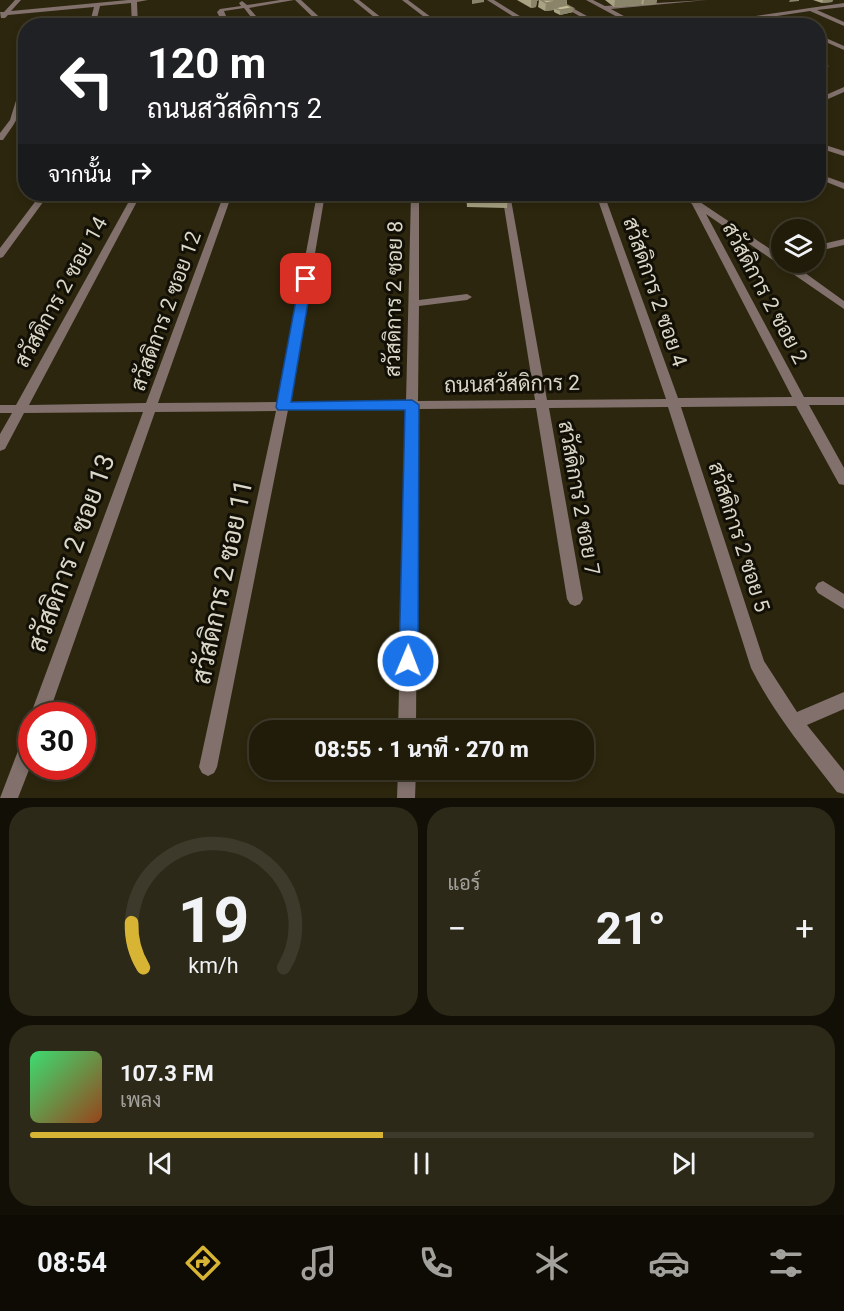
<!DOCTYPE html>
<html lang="th">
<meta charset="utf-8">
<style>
:root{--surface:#211c0a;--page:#2d2918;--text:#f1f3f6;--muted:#a2a19c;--line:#3e3a2b;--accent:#d8b434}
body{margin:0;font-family:Roboto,Sarabun,sans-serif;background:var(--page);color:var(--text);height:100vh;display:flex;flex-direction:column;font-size:22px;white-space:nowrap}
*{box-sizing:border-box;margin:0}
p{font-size:20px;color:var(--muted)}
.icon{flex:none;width:33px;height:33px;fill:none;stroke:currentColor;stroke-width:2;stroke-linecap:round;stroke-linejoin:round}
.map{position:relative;height:798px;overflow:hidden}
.drawer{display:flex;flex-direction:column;gap:9px;padding:9px;background:#120f06;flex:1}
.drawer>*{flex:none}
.banner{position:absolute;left:18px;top:18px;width:808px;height:183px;border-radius:24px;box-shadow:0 3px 9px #0003,0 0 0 2px var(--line);background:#202124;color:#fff;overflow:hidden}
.buttons{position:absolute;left:771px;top:219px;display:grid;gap:12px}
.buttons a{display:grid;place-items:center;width:54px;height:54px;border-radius:50%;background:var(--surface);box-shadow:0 3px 9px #0003,0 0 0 2px var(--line);font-size:30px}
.speed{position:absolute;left:18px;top:702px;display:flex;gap:12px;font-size:30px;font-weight:700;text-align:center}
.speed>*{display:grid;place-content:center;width:78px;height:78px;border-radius:50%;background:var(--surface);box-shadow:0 3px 9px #0003,0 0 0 2px var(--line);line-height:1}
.speed .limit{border:9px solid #d22;background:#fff;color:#111}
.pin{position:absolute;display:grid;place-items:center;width:51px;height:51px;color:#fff;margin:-26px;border-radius:12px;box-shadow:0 3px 9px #0006}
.me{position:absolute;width:66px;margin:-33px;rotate:1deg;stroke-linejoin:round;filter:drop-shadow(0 0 4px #0008)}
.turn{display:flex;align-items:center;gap:21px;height:126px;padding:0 30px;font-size:27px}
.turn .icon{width:78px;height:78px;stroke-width:2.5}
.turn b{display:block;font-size:42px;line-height:51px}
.then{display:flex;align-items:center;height:57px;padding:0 30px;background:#0003;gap:12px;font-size:22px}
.big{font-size:45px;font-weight:800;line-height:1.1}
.drawer .tile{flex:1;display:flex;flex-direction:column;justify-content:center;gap:9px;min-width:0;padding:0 21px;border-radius:24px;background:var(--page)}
.drawer .dial{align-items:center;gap:0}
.dial svg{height:156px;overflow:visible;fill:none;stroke:var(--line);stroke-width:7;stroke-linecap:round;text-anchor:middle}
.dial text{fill:var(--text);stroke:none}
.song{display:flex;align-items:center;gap:18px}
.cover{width:72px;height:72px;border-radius:9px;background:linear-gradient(135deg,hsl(140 70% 55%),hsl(20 70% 35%))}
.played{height:6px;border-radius:3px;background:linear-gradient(90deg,var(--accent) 45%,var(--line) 45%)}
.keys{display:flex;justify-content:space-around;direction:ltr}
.heat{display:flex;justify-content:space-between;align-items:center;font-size:33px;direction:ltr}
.drawer .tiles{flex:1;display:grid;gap:9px;grid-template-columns:1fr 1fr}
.tile:last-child{grid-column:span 2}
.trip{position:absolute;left:249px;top:720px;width:345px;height:60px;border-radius:24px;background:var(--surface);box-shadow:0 3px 9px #0003,0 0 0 2px var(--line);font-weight:800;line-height:60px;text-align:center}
.menu{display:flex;height:96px;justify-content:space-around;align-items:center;background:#0d0b04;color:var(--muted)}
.menu .icon{width:42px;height:42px}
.menu .active{color:var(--accent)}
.menu b{font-size:27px;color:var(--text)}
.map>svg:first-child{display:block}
</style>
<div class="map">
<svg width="844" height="798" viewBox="0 0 844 798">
<rect width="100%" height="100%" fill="#2c260e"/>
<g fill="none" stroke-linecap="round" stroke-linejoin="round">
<path fill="#81706b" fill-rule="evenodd" d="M15 0H21L11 11 128 0H148L137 2 138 26H132L131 3 100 6 95 26H89L94 7 8 15 5 18H1L0 12H4Z
M280 0H294L249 8 265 26H258L244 8 224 11 230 26H224L217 12 220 9 241 6 239 3 242 1 247 5Z
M295 0H301L329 26H322Z
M353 0H359L392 26H385Z
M402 0H408L443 26H436Z
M487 0H494L536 26H528Z
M551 0H558L605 26H597Z
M586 0H593L605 6 707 0 611 9 642 26H634Z
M844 3V7L817 10 844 22V26L810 11 777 16 798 26H789L770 17 737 21 743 26H736L729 20Z
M819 35 844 46V50L819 39Z
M819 62 829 66 826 68 819 66Z
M26 76C26 105 20 117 3 140H0V133L10 120 23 78Z
M844 87V92L819 103V98Z
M819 143 844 151V156L819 148Z
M819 174 844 183V189L819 179Z
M41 194H49L3 257 0 258V248Z
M133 194H141L29 405 146 403 224 194H232L158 403 278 402 317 194H325L290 402 406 401 411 194H419V300L467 294 472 297 467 300 419 306 418 401 535 400 502 194H510L547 400 666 399 596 194H604L678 398 792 397 692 204 679 194H688L782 257V262H790L844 301V309L706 214 804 397H844V405H809L844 468V485L839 484 796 406 681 407 764 661 797 712 844 692V709L807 725 844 771V794L837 792C806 752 774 714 751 668L668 407 549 408 583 599 580 604 575 606 570 604 567 599 536 408 418 409 416 730H398L406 409 288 410 217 767 214 773 208 776 202 773 199 767 276 411 155 412 48 716H32V719L30 716 143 412 24 413 5 449 0 451V434L12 413H0V405H16Z
M844 239V245L814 252V246Z
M823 581 844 594V609L818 593 815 588 818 583Z
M32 727V762L18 798H0L26 730Z
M398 770H416L415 798H397Z"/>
</g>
<path fill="#a9a383" d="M517 0H567V5L573 12 560 15 554 12V10L545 11 538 7 539 0 537 1 536 7 531 8Z
M605 0H657L656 4 643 5 641 4V5L614 7Z
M813 0H833L832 2 822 3Z
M466 194H508L507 208 467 207Z"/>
<path fill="#8a846a" d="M472 0H484V2L472 4Z
M531 0H539L537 1 536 7 531 8Z
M563 0H567L566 8H554V10L545 11 546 3Z
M615 0H642L641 5 614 7Z
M644 0H657L656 4 643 5Z
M790 0H799V1L789 2Z
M823 0H833L832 2 822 3Z
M573 8V12L560 15V10Z"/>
<path fill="#c5bd98" stroke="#8a846a" stroke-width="1.5" d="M541 0H563L546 3Z
M567 5 573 8 560 10 554 8Z"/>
<path fill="#1a73e8" stroke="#114b97" stroke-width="1.5" d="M306 275 312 279 291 402 412 400 419 405 418 661 415 667 408 669 402 667 399 661 405 410H278L276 407 300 279Z"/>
<g text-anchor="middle" stroke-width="6" stroke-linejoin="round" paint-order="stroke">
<g font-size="21" fill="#dad7c8" stroke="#120f06">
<text transform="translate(61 292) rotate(-61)" y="7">สวัสดิการ 2 ซอย 14</text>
<text transform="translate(655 292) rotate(71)" y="7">สวัสดิการ 2 ซอย 4</text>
<text transform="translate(765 293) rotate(62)" y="7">สวัสดิการ 2 ซอย 2</text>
<text transform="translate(394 299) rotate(-89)" y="7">สวัสดิการ 2 ซอย 8</text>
<text transform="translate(166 311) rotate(-70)" y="7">สวัสดิการ 2 ซอย 12</text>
<text transform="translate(512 384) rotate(-1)" y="7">ถนนสวัสดิการ 2</text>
<text transform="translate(579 498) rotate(80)" y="7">สวัสดิการ 2 ซอย 7</text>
<text transform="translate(739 537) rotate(72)" y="7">สวัสดิการ 2 ซอย 5</text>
</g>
<g font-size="26" fill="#dad7c8" stroke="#120f06">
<text transform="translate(71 553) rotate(-70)" y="9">สวัสดิการ 2 ซอย 13</text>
<text transform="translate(222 582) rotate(-78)" y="9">สวัสดิการ 2 ซอย 11</text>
</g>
</g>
</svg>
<div class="buttons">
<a><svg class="icon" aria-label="layers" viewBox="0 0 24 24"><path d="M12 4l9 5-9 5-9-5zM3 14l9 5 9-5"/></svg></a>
</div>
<div class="speed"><div class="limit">30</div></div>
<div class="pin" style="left:306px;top:279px;background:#d93025"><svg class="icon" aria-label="arrive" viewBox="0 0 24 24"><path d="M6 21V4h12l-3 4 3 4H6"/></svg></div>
<svg class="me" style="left:408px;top:661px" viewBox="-20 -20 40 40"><circle r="17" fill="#1a73e8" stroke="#fff" stroke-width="3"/><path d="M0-11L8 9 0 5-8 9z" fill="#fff"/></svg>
<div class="trip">08:55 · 1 นาที · 270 m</div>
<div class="banner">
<div class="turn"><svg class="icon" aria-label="left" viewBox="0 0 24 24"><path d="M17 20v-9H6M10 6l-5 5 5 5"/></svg><div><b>120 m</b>ถนนสวัสดิการ 2</div></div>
<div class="then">จากนั้น<svg class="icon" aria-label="right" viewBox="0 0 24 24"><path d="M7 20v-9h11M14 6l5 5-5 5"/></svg></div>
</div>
</div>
<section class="drawer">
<div class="tiles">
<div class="tile dial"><svg viewBox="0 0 100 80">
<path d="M14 69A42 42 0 1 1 86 69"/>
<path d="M14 69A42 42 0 0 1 8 46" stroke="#d8b434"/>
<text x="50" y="56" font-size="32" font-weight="700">19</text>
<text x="50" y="72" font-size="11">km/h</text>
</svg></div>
<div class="tile"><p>แอร์</p>
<div class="heat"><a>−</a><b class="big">21°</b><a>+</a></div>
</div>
<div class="tile">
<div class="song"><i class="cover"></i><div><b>107.3 FM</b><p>เพลง</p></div></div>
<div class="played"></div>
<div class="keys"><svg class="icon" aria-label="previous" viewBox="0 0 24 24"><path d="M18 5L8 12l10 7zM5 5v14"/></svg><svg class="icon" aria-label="pause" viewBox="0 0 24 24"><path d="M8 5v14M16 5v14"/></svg><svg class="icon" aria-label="next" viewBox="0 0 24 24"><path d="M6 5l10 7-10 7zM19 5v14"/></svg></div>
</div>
</div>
</section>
<nav class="menu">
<b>08:54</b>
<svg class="icon active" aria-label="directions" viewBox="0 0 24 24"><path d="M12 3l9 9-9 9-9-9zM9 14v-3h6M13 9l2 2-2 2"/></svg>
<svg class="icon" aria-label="music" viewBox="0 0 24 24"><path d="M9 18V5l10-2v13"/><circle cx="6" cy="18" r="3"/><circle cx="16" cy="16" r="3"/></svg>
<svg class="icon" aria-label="phone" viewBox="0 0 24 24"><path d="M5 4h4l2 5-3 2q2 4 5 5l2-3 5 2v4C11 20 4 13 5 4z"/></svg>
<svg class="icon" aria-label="climate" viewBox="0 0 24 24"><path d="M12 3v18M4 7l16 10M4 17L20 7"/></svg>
<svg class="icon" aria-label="car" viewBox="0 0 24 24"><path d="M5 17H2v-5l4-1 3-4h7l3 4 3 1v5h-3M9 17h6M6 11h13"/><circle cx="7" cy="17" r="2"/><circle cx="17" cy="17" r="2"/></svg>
<svg class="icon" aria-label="filters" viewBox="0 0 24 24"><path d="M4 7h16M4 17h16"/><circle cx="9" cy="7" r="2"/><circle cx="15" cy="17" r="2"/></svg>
</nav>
